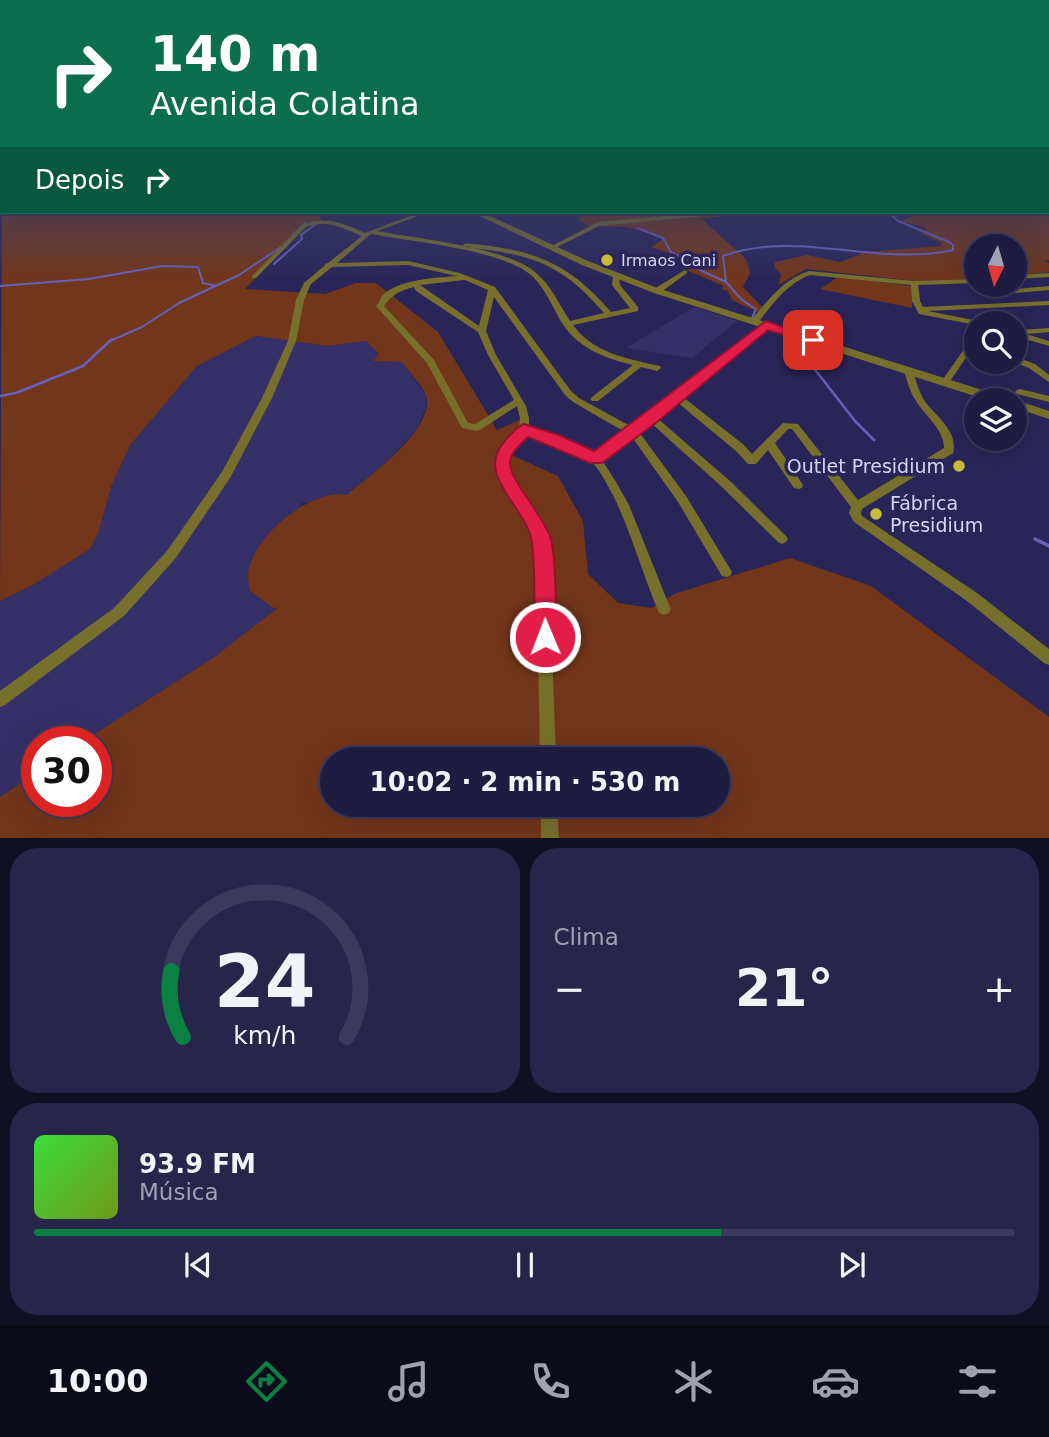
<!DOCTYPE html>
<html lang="pt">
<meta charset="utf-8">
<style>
:root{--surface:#1f1c42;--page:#272549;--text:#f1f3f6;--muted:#a1a1b2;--line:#3c3a5b;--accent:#0b8043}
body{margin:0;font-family:"DejaVu Sans",sans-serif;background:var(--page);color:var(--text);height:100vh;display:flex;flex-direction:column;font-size:26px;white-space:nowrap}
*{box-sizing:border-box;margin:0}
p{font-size:23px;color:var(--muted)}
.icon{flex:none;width:38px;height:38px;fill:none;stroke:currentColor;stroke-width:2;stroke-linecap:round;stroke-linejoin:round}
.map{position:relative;height:838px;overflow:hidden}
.sheet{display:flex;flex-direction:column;gap:10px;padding:10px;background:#110f24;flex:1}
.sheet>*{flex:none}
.hud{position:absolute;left:0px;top:0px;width:1050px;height:214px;box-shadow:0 7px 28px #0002,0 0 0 2px var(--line);background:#0b6e4f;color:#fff;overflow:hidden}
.needle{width:46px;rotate:185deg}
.buttons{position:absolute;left:964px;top:234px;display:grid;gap:14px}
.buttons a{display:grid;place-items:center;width:63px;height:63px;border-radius:50%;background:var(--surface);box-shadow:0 7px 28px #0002,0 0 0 2px var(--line);font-size:35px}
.speed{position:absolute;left:21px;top:726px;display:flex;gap:14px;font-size:35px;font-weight:700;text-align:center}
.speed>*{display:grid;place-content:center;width:91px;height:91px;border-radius:50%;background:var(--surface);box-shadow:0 7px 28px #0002,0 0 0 2px var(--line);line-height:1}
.speed .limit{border:10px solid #d22;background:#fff;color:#111}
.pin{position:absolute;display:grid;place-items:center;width:60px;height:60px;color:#fff;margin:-30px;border-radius:14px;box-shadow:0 4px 10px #0006}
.me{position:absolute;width:77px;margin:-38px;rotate:359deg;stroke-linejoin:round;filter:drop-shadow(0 0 5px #0008)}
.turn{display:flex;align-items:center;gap:24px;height:147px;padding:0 35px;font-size:32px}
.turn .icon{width:91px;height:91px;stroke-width:2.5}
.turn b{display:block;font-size:49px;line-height:60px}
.then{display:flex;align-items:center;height:66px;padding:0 35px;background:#0003;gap:14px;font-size:26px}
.big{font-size:52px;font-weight:700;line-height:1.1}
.sheet .card{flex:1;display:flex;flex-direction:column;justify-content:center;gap:10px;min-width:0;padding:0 24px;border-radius:28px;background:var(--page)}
.sheet .dial{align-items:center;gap:0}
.dial svg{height:182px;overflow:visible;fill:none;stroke:var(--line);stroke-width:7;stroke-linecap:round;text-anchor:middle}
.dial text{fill:var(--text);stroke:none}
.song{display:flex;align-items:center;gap:21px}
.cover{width:84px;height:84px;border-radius:10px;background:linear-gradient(135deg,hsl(120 70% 55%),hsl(80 70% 35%))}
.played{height:7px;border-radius:4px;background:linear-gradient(90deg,var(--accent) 70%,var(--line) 70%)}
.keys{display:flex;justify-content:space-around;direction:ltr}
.heat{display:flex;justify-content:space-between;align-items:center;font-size:38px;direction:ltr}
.sheet .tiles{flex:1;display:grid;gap:10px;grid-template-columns:1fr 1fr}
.card:last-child{grid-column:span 2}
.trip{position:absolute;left:320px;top:747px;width:410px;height:70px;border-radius:35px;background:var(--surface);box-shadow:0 7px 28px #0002,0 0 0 2px var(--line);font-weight:700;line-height:70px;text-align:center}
.menu{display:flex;height:112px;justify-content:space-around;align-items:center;background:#0c0b1a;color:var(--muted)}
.menu .icon{width:49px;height:49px}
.menu .current{color:var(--accent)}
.menu b{font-size:32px;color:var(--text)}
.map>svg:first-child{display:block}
</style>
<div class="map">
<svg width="1049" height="839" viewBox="0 0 1049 839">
<rect width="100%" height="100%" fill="#292558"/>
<path fill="#353068" d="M694 307 737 321 692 358 626 348Z
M256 336 328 346 366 341 379 354 374 361 402 362 426 395 425 410 418 427 383 467 349 491V495L302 503 250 591 276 610 213 658 82 742H37V772L0 797V601L33 585 90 549 98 534 112 484 131 444 197 366Z"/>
<path fill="#72361a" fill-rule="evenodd" d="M1049 164V260H1045L1049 264V272L1015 276V247H976V279L916 281 806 269 778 285 781 274 775 268V262L807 255 840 262 866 252 941 246 942 243 922 234 927 228 901 221 922 212H1048Z
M2 185V212H318L322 221 306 226 245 289 325 294 356 283H376L438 332 497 430 520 420 529 434 507 453 558 476 583 521 588 574 618 603 652 608 674 594 790 558 871 586 1049 717V838H0V797L37 772V802H96V742H82L213 658 279 607 275 609 250 591C249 584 247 576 249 569 257 533 311 488 349 495V492C370 477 440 424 425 393 420 383 409 372 402 362L373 361 379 354 366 341 328 346 256 336 197 366 131 444 112 484 98 534 90 549 33 585 0 601ZM332 760H718V805H332Z
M574 212H746L702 219 746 259 750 273 743 287 764 309 760 313 732 300 728 291 721 289 724 286 686 270 701 265 651 247 665 238 627 227 590 226 579 221 581 215Z
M838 277 912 286V308L820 289Z"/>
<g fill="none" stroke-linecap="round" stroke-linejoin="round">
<path stroke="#6761bc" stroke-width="2" d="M637 228 663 238 671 252 684 259 687 264 726 282 742 300 756 309 752 318
M293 235 305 223
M274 264 302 239 301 235 316 224
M726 282 723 256C799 229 875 267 953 250V245L949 242 898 221 888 212
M0 286 89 279 162 266 198 267 203 283 216 286
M110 341 142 327 179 303 239 275 281 247"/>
<path stroke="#6761bc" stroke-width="2.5" d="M806 358 855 421 874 440
M0 396 16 393 83 366 112 339"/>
<path stroke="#6761bc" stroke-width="3.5" d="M1035 539 1049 546"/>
<path fill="#77702c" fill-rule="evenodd" d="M0 166H2V170H0Z
M0 178H2V182H0Z
M421 212H429L377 231C417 239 506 247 535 272 551 285 559 304 570 321L604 313C560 262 532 255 466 247L463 245 464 244C476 243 489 246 502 248 551 256 579 275 611 312L630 308 612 285 613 276 619 275 620 285 638 307V311L573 325C593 353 628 359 660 366L661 368 657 371 641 367 598 401H592L590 399 592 397 633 365C607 359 580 349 564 326 552 308 544 282 524 270 486 248 415 242 371 234L337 263 408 261 460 273 495 287 571 391 579 398 632 427 763 323H769V327L683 397 744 445 752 454 783 423 798 424 858 500 944 448C944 429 925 416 916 401 910 392 907 381 904 370L905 368H911C916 379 918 390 924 400 935 416 959 431 953 453L862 509 861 513 862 516 977 593 1049 649V665L1044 663 967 601 854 522 849 513 851 507 792 429H788L775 443 803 485 802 488 798 489 794 488 768 450 756 464H748L736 451 677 402 657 418 730 481 786 536 788 539 786 542 782 544 778 542 722 487 651 423 639 432 686 496 732 572 730 576 726 577 722 576 678 502 632 437 602 460 616 482 629 505 665 595 671 609 669 613 664 615 659 613C643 575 632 535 614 497 607 485 601 471 591 461 574 446 547 440 526 434L511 451 507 462 512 478 548 541 556 760H540L536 541 501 478 497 462 504 446 519 429 520 418 517 406 480 430 477 431 462 428 427 363 376 306C377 306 382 297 382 296 398 279 435 278 457 276L408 265 332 267 311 284 304 300 296 341 272 398 230 478 175 559 124 616 5 705 0 707V691L114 608 167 551 222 472 262 398 288 341 296 300 304 283 324 266 325 264 328 263 362 236C343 228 326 219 306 227L256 278H252V276L302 225C325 215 344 224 365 233ZM465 280 488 290 479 326 420 285ZM414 287 416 291 478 332 488 355 514 400 475 424 468 423 434 360 384 306C391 295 401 290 414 287ZM494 297 565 395 573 402 625 432 596 454 573 442 529 428V418L526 406 496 355 486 331Z
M709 212H728L725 214 599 226 553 249 548 248 598 222Z
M685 270 687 271V273L660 293H654V289Z
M809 271 914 281 976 279V283L918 285 920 301 923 307 1049 301V305L928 311 983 322 987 324H976V325L919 314 912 301 911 285 810 275C786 284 772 305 757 324H751V320C768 301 783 279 809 271Z
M1049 273V277L1015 279V275Z
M986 285H996L1006 290 1049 286V290L1005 294Z
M1049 328V332L1026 334 1049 341V346L1015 336V331L1019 330Z
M967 345H976V349H972L948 384H942L941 382Z
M1015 357 1035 364 1049 375V382L1029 368 1013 362H1015Z
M1020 389 1049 396V402L1017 394 1015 392 1017 390Z
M541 805H557L559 839H541Z"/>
<path fill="#77702c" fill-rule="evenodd" d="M0 182H2V186H0Z
M471 212H481L588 261 660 289 1008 398 1010 401H990L654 293 582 265Z
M1015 400 1049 411V419L1015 408V401H1012Z"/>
</g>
<linearGradient id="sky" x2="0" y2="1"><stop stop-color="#171430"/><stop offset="0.58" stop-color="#434675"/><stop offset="1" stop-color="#434675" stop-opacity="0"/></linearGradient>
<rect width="1049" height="281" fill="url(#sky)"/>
<path fill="#e11d48" stroke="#92132f" stroke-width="2" d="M766 321 820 340 813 344 768 330 657 422 602 463H590L528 437C521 444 510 453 510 463 510 481 544 516 551 539 557 561 555 611 557 637L553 644 545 647 537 644 534 637C534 606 536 574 532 543 528 507 474 477 504 442 510 435 516 427 524 424L559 435 594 451Z"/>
<g fill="#c8bb3b" stroke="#292558" stroke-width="2.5">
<circle cx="607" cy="260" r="7"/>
<circle cx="959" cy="466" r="7"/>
<circle cx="876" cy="514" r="7"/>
</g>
<g text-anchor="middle" stroke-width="7" stroke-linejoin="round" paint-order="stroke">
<g font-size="16" fill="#d4d6f6" stroke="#292558" text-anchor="start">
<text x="621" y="266">Irmaos Cani</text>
</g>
<g font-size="19" fill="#d4d6f6" stroke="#292558" text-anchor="end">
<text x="945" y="473">Outlet Presidium</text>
<text x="890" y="510" text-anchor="start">Fábrica<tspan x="890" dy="22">Presidium</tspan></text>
</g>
</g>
</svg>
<div class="buttons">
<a><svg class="needle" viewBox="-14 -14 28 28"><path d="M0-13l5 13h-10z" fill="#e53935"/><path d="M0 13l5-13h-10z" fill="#a1a1b2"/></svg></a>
<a><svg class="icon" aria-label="search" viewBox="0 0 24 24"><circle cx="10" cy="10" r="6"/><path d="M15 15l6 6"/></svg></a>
<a><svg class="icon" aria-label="layers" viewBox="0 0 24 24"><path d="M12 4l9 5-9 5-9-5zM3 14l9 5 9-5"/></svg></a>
</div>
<div class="speed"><div class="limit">30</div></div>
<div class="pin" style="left:813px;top:340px;background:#d93025"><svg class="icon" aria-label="arrive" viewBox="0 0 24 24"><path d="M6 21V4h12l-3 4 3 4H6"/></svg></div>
<svg class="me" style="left:545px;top:637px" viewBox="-20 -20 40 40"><circle r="17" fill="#e11d48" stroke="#fff" stroke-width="3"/><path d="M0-11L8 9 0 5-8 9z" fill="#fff"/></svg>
<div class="trip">10:02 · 2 min · 530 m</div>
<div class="hud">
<div class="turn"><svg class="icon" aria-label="right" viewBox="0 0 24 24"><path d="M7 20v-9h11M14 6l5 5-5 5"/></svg><div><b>140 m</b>Avenida Colatina</div></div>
<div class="then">Depois<svg class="icon" aria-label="right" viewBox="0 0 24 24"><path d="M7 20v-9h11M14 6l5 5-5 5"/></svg></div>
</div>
</div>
<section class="sheet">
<div class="tiles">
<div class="card dial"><svg viewBox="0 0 100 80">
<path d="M14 69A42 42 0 1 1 86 69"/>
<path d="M14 69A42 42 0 0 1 9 40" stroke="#0b8043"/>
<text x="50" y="56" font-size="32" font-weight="700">24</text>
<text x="50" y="72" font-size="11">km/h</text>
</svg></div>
<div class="card"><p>Clima</p>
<div class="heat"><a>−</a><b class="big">21°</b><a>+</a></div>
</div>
<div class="card">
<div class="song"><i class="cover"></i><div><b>93.9 FM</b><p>Música</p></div></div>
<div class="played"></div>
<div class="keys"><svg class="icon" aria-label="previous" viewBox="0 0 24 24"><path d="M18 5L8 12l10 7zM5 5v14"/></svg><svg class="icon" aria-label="pause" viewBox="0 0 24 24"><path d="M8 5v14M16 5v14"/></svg><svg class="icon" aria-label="next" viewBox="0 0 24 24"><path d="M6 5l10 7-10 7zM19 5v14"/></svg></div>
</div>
</div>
</section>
<nav class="menu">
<b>10:00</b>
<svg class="icon current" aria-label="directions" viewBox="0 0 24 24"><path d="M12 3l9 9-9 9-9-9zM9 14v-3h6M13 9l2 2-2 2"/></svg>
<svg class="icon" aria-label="music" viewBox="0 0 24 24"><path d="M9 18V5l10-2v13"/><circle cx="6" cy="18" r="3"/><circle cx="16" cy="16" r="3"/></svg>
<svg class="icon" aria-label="phone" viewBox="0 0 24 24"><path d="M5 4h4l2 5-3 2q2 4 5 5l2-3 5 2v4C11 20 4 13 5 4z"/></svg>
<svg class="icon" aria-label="climate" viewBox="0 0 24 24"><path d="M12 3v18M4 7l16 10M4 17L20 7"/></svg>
<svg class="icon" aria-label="car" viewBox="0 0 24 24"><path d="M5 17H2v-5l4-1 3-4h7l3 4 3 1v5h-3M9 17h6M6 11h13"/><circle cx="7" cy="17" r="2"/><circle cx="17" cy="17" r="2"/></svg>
<svg class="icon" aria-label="filters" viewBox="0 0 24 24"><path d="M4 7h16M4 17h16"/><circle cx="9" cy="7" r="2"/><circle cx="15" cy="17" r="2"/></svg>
</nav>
